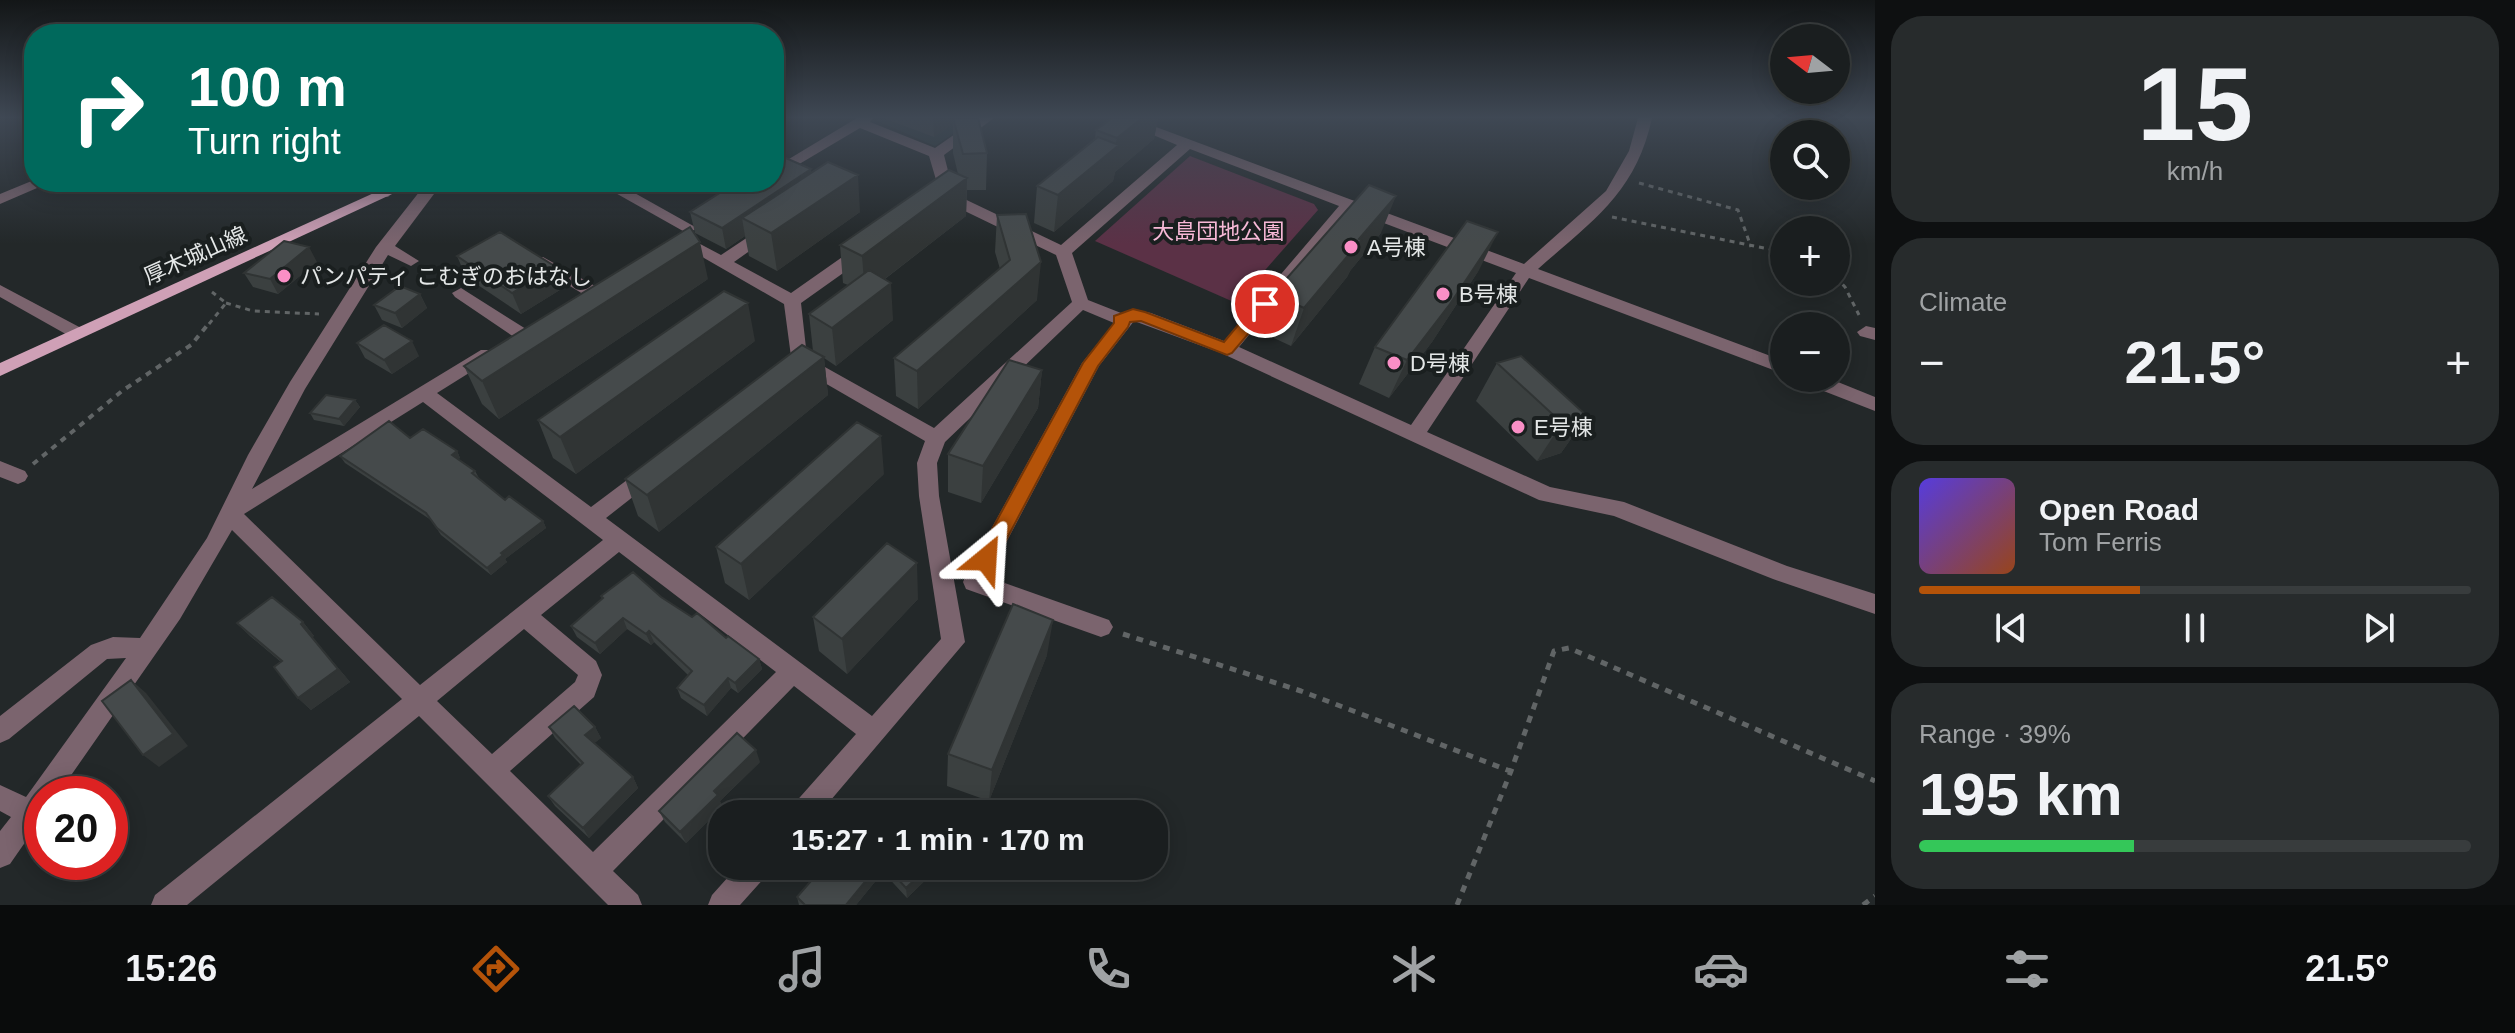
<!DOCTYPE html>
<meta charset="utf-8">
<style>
:root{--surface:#1a1e1f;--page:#272b2c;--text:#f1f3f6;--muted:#9fa2a4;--line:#383c3d;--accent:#b45309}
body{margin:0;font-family:Helvetica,"Noto Sans JP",sans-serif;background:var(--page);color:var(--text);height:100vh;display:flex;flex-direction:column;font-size:30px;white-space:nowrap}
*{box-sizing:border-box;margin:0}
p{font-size:26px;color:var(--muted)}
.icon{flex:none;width:44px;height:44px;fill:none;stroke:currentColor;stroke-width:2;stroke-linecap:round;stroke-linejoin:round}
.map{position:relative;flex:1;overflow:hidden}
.sheet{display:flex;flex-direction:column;gap:16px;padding:16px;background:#0e1011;width:640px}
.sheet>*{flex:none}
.banner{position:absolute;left:24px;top:24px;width:760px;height:168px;border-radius:32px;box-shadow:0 4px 20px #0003,0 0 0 2px var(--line);background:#00695c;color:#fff;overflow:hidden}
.needle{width:52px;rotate:286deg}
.buttons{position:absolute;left:1770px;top:24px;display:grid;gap:16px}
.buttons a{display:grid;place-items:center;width:80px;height:80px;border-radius:50%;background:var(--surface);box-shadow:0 4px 20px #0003,0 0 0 2px var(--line);font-size:40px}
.speed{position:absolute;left:24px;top:776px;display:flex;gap:16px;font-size:40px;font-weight:700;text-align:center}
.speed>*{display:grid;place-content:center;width:104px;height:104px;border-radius:50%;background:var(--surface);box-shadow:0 4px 20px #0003,0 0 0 2px var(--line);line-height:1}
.speed .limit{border:12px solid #d22;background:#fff;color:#111}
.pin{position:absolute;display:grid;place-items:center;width:68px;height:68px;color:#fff;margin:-34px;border:4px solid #fff;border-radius:50%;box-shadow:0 2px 8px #0007}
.me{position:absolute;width:88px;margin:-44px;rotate:27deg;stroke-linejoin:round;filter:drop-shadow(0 0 6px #0008)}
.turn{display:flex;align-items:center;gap:28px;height:168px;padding:0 32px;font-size:36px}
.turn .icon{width:104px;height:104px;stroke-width:2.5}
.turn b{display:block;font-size:56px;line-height:68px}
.big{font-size:60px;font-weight:600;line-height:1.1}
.sheet .card{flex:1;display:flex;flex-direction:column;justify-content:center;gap:12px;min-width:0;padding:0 28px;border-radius:32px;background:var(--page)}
.sheet .dial{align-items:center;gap:0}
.dial b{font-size:104px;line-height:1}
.song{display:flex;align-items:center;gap:24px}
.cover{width:96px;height:96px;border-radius:12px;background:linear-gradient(135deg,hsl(250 70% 55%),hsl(20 70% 35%))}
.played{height:8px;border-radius:4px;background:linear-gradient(90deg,var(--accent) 40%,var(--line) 40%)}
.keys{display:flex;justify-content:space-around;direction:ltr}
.heat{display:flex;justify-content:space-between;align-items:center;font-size:44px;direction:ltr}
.charge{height:12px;border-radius:6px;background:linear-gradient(90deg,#34c759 39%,var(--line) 0)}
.trip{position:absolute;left:708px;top:800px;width:460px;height:80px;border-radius:32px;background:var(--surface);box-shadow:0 4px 20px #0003,0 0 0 2px var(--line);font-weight:600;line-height:80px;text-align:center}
.dock{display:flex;height:128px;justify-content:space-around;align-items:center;background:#0a0c0c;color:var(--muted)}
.dock .icon{width:56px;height:56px}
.dock .on{color:var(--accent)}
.dock b{font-size:36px;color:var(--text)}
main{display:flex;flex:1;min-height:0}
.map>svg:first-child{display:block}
</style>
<main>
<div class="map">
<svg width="1875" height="905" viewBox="0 0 1875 905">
<rect width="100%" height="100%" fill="#232829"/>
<path fill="#273435" d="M879 118H976L935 146 875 120Z"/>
<path fill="#5b3146" d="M1190 156 1314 204 1318 210 1236 303 1095 241Z"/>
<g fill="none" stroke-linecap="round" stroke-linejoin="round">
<path stroke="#616566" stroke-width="3" stroke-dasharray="5 5" stroke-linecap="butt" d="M1639 183 1738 210 1751 247
M1612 217 1784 252
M1836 277 1845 287 1859 315
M226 303 253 311 319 314
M209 324 226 303 212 292"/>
<path stroke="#616566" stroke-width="4" stroke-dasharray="6 6" stroke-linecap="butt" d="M33 464 122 391 191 345 210 322"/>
<path stroke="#616566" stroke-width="5" stroke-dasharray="7 7" stroke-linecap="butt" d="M1123 634 1301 691 1510 771
M1457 905 1511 771 1554 651 1569 648 1875 781
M1863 905 1875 896"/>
<path fill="#7b646e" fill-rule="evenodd" d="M857 118H873L870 122 935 148 978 118H994L944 155 954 194 1061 245 1177 145 1113 118H1132L1524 264 1606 191 1629 151 1638 118H1652C1636 193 1592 221 1538 269L1784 361V374L1529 278 1427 432 1550 487 1624 502 1787 566 1875 594V614L1773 579 1614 516 1539 500 1221 353 1134 321 1099 366 988 577 1109 620 1113 627 1109 634 1101 637 966 589 963 582 966 575 1082 363 1114 323 1083 310 945 442 937 463 939 496 965 642 819 814H789L793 805 856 734 794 686 613 871 638 895 642 905H608L419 716 187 905H151L155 895 402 699 232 530 180 619 58 794H42V818L10 864 0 868V831L11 817 0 811V785L26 797 126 658 107 659 9 739 0 743V716L91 645 113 637 140 638 207 538 248 455 290 382 376 247 427 182H443L395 246 419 261 411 266 388 255 305 389 252 489 481 350H493L496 354 493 358 437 393 591 507 643 468H657L660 473 657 478 606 518 872 716 941 639 919 496 917 463 925 441 792 364 784 304 671 239 679 234 685 236 721 255 763 227H775V233L734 262 791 293 858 246H870L872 250 870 254 801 303 807 357 934 428 1072 302 1056 255 942 200 929 156 860 128 774 179V168ZM1190 149 1339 206 1224 341 1151 313 1133 309 1121 313 1088 300 1072 253ZM1352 211 1516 273 1411 425 1239 347ZM423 402 603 540 420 685 244 514ZM619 552 776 672 593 852 510 771 594 697 602 675 596 661 541 615ZM524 629 578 675 575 682 492 754 437 701Z
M34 180 51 182 0 204V194Z
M354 182H373L391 194 388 197H378Z
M596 182H615L697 228 689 233 683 231Z
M543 257 595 286 598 290 595 294H583L537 266 535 262 537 258Z
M0 285 83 329 86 333 77 339 71 337 0 297Z
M461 288 526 329 529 333 526 337H514L455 297 452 293Z
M1866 326 1875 328V340L1860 336 1857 332Z
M1801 378H1828L1875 397V411L1803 383Z
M0 461 25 471 28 476 25 481 18 484 0 477Z
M738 866H770L766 876 740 905H708L712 895Z"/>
<path fill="#cfa0b6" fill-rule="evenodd" d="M398 182H418L0 376V363Z"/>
</g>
<path fill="#3b4040" d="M883 118H978L987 153 986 190H967L966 216 885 279 893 320 836 366 824 358 828 395 659 532 638 516 625 479 813 351 809 314 848 285 843 283 840 245 958 174 953 153V124L934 137Z
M1112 118H1158L1154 139 1115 172 1113 181 1054 232 1034 223 1037 186 1095 139 1096 130Z
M811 169V173L860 212 777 271 749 256 745 236 726 249 695 233 690 212Z
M997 215 1037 300 918 409 896 396 894 358 1000 269 995 252Z
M1381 233 1350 271 1347 277 1291 346 1261 332 1273 294Z
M457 256 563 288 521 314 466 277Z
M317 262 278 294 253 287 244 273Z
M1479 270 1432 342 1389 398 1359 384 1375 347Z
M708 279 499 419 482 404 464 366Z
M420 294 427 308 402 328 382 320 374 305Z
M755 341 576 474 553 458 538 420Z
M357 343 419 356 392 374 365 358Z
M1497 363 1587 416 1561 453 1537 461 1476 401Z
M1042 370 1038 408 981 503 948 492V454Z
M355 400 360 407 344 426 314 420 310 413Z
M410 438 457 451 460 458 458 459 475 471 479 478 505 500 543 521 546 528 505 559 507 562 491 575 441 535 431 520 345 463 340 456Z
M884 474 749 600 725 583 716 547Z
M601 596 661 597 759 659 762 669 738 693 731 688 707 716 681 698 677 688 688 675 654 642 651 645 627 629 600 654 577 637 571 626 602 599Z
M918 599 847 674 819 651 813 617Z
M303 622 314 636 312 637 350 682 311 710 298 698 281 662 250 636 237 623Z
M1047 655 989 801 947 786 948 754Z
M549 727H595L601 738 594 743 633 777 638 788 589 838 555 806 548 796 581 765 555 738Z
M760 762 720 801 722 807 686 843 665 822 659 811Z
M852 866H938V868L907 898 883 872 856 905H799L797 897 848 870Z"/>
<path fill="#303434" d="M933 118H953V124L934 137Z
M1142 118H1158L1154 139 1115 172 1113 181 1054 232 1058 195 1115 147 1117 138Z
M776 133 779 155 774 158V134Z
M811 169 813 190 742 218 745 236 726 249 722 228Z
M858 175 860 212 777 271 771 233Z
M967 178 966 216 865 294 862 256Z
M1396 196 1381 233 1350 271 1347 277 1291 346 1304 308 1359 239Z
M1498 232 1479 270 1432 342 1389 398 1407 360Z
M700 242 708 279 499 419 482 381Z
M309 247 317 262 278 294 270 279Z
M1041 262 1037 300 918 409 917 371Z
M556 267 563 288 521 314 512 293Z
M891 283 893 320 836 366 832 328Z
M420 294 427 308 402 328 395 313Z
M748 303 755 341 576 474 560 437Z
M412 341 419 356 392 374 384 360Z
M824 357 828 395 659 532 647 495Z
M1042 370 1038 408 981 503 983 466Z
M355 400 360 407 344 426 339 419Z
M1587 416 1561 453 1537 461 1562 423Z
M881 436 884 474 749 600 741 564Z
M457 451 460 458 455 462 452 455Z
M543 521 546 528 505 559 507 562 491 575 487 568 501 553Z
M917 563 918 599 847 674 842 639Z
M623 618 627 629 600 654 595 643Z
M1053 620 1047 655 989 801 992 770Z
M303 622 314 636 312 637 350 682 311 710 298 698 301 624Z
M649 631 654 642 651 645 646 634Z
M759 659 762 669 738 693 735 683Z
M728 678 731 688 707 716 704 705Z
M131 680 146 693 188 746 159 767 143 755Z
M595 727 601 738 591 746 585 735Z
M756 750 760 762 720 801 722 807 686 843 680 832 714 791Z
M633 777 638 788 589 838 583 828Z
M878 866H882L883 872 856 905H846Z
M929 866H938V868L907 898 906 888Z"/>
<path fill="#454a4b" stroke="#303434" stroke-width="2" d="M953 118H978L987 153 963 154Z
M1112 118H1142L1117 138 1096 130Z
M1098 137 1119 145 1058 195 1037 186Z
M781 156 811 169 722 228 690 212 737 182H774V159Z
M828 162 858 175 771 233 742 218Z
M949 170 967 178 862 256 840 245Z
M1369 185 1396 196 1359 239 1361 240 1304 308 1273 294Z
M1026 214 1041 262 917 371 894 358 1010 260 997 215Z
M1467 221 1498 232 1450 304 1407 360 1375 347Z
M690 227 700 242 482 381 464 366Z
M500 232 556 267 512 293 457 256Z
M284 241 309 247 270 279 244 273Z
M869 270 891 283 832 328 809 314Z
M400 286 420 294 395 313 374 305Z
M724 291 748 303 560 437 538 420Z
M384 325 412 341 384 360 357 343Z
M802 345 824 357 647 495 625 479Z
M1521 356 1587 416 1562 423 1497 363Z
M1009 360 1042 370 983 466 948 454Z
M326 395 355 400 339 419 310 413Z
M389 421 410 438 423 429 457 451 452 455 475 471 472 473 505 500 509 496 543 521 501 553 503 555 487 568 437 528 426 513 340 456Z
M857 422 881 436 741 564 716 547Z
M887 543 917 563 842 639 813 617Z
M633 572 661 597 692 617 697 613 726 638 728 636 759 659 735 683 728 678 704 705 677 688 692 671 649 631 646 634 623 618 595 643 571 626 603 598 601 596Z
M272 597 303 622 301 624 338 669 298 698 274 667 282 661 237 623Z
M1013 604 1053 620 992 770 948 754Z
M131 680 173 734 143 755 102 701Z
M574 706 595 727 585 735 633 777 583 828 548 796 583 763 549 727Z
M737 733 756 750 714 791 718 795 680 832 659 811Z
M824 866H843L848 870 852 866H878L846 905H805L797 897Z
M886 866H929L906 888Z"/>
<linearGradient id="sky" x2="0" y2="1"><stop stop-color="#131617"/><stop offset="0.48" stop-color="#3f4854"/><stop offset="1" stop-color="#3f4854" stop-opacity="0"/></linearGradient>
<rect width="1875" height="244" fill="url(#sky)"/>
<path fill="#b45309" stroke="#753606" stroke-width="2" d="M1265 299 1271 300V307L1232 353 1227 355 1141 321 1130 322 1128 327 1098 366 993 565H979L976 559 979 553 1083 363 1114 323V316L1133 309 1145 312 1224 342 1259 300Z"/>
<g fill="#fa8fc6" stroke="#1a1f1f" stroke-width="3">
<circle cx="1351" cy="247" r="8"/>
<circle cx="284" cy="276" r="8"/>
<circle cx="1443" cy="294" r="8"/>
<circle cx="1394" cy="363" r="8"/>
<circle cx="1518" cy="427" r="8"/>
</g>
<g text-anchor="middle" stroke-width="8" stroke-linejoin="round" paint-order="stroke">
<g font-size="22" fill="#f7b8d6" stroke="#1a1f1f">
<text x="1218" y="239">大島団地公園</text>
</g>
<g font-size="22" fill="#e4e7e7" stroke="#1a1f1f" text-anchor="start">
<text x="1367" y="255">A号棟</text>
<text x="300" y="284">パンパティ こむぎのおはなし</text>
<text x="1459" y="302">B号棟</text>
<text x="1410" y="371">D号棟</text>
<text x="1534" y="435">E号棟</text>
</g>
<g font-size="22" fill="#e4e7e7" stroke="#1a1f1f">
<text transform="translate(195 255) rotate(-24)" y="8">厚木城山線</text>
</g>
</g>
</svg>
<div class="buttons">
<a><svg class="needle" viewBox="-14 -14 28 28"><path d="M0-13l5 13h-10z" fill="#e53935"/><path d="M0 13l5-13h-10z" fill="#9fa2a4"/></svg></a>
<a><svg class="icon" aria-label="search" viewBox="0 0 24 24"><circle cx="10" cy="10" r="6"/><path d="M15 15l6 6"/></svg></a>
<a>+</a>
<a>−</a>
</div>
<div class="speed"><div class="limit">20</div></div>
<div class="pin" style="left:1265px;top:304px;background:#d93025"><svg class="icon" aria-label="arrive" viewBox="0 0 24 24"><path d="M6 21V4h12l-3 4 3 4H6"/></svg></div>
<svg class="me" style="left:986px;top:559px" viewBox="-20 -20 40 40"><path d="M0-17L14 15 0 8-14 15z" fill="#b45309" stroke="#fff" stroke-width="4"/></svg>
<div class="trip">15:27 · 1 min · 170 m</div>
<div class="banner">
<div class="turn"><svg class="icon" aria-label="right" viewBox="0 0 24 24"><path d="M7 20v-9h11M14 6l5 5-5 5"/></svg><div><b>100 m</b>Turn right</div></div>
</div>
</div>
<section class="sheet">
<div class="card dial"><b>15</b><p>km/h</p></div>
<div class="card"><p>Climate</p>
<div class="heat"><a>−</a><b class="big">21.5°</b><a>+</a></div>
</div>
<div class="card">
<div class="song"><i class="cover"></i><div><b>Open Road</b><p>Tom Ferris</p></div></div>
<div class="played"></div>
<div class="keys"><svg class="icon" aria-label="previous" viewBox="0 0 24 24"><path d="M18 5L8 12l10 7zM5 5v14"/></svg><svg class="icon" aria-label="pause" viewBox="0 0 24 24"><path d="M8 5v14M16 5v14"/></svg><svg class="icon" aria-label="next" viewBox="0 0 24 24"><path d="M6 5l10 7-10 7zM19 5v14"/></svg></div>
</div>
<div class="card"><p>Range · 39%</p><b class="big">195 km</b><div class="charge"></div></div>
</section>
</main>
<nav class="dock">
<b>15:26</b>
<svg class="icon on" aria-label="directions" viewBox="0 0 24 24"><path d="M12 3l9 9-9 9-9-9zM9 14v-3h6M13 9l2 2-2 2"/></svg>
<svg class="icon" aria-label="music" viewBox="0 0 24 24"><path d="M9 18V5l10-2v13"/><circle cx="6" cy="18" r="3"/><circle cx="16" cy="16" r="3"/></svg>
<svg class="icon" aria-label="phone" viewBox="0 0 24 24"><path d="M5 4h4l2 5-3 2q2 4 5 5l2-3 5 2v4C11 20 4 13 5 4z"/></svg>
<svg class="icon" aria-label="climate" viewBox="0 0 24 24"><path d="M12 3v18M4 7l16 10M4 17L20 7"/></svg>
<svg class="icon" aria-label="car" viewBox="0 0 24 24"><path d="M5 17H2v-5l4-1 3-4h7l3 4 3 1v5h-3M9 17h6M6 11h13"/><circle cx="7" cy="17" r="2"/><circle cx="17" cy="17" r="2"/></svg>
<svg class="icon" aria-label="filters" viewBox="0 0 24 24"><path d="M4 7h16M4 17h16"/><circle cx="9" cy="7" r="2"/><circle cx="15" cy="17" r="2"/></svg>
<b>21.5°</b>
</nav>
